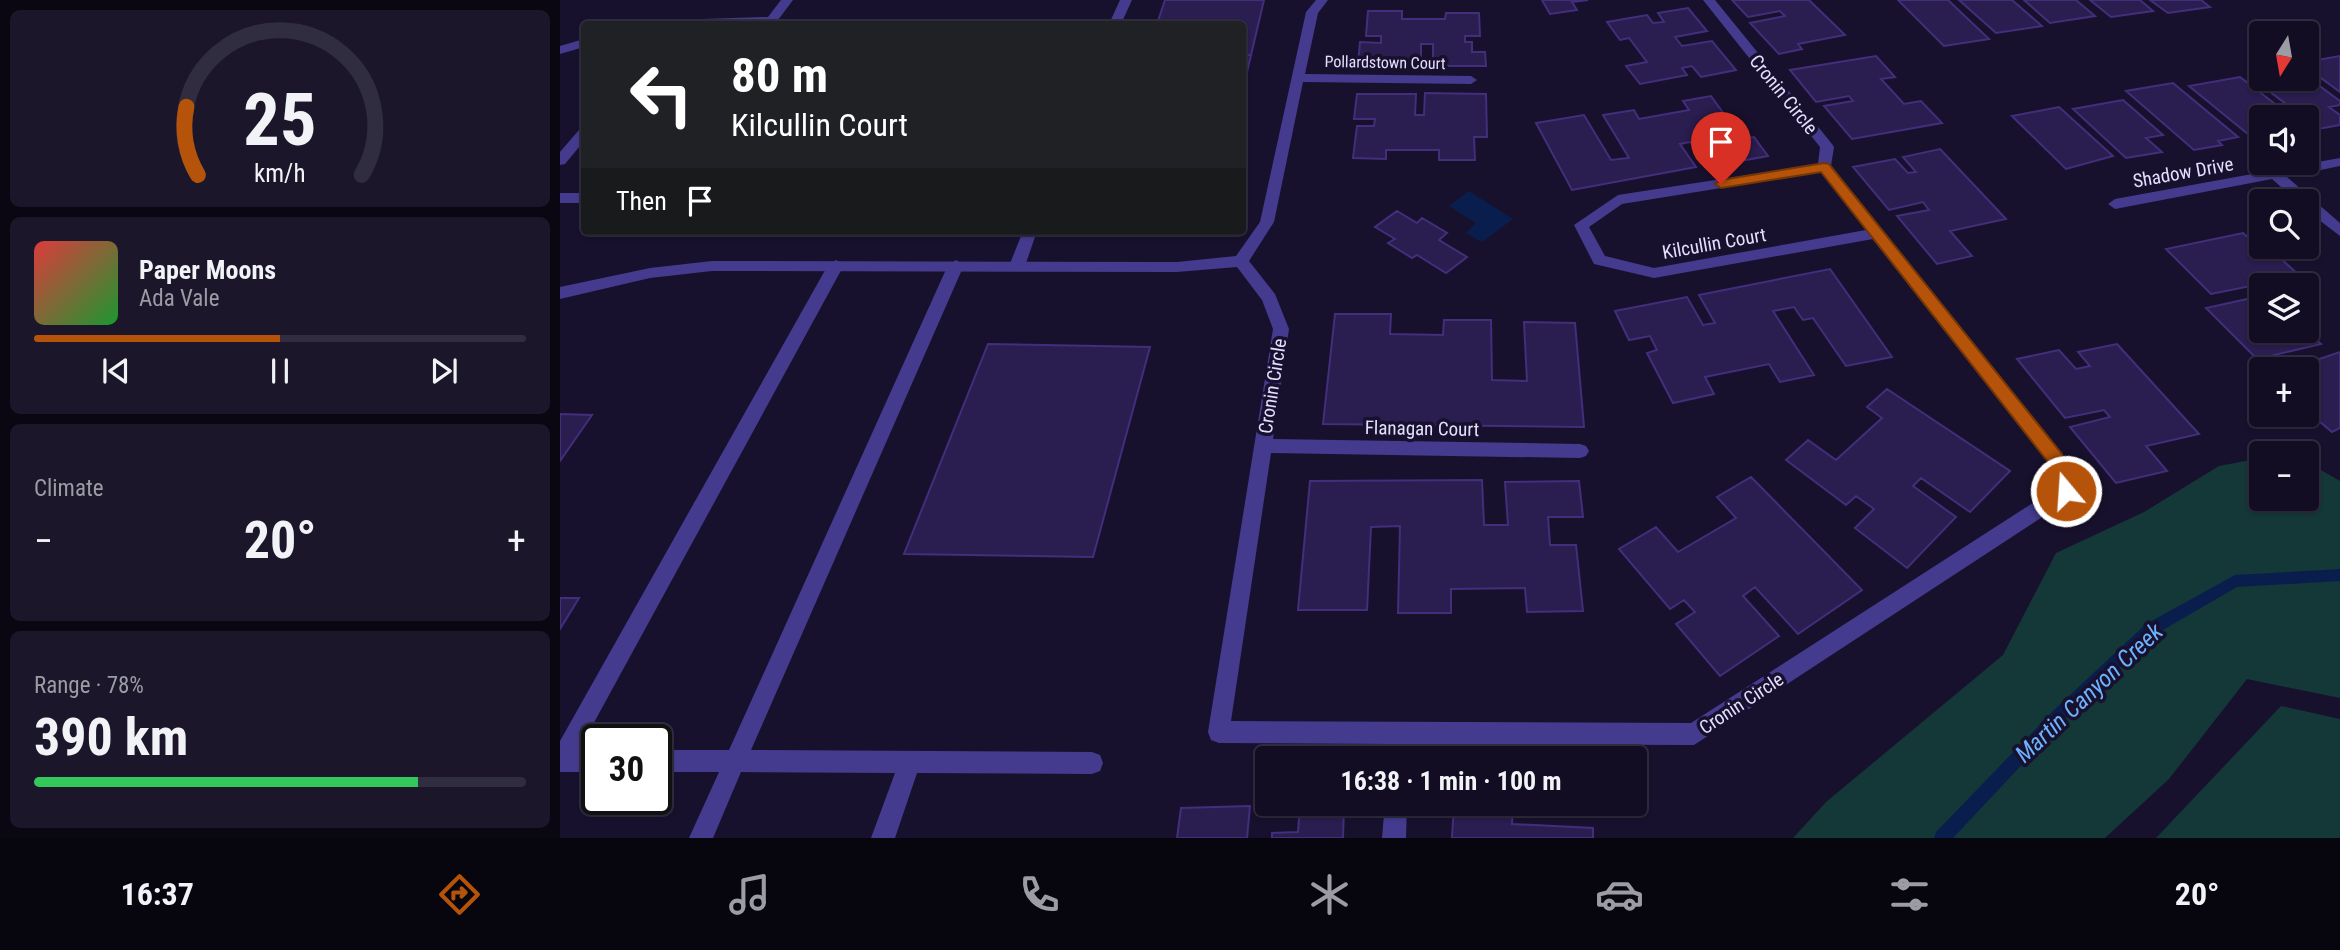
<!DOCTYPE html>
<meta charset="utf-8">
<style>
:root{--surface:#120d22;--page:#1b162a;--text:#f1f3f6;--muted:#9c9ca5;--line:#312d40;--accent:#b45309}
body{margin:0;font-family:"Roboto Condensed",sans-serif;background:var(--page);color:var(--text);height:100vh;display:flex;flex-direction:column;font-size:26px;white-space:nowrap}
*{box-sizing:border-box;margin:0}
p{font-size:23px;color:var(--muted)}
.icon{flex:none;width:38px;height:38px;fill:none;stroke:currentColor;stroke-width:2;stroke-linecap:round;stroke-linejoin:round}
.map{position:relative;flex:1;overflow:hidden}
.sheet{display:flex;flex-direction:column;gap:10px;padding:10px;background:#0a0713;width:560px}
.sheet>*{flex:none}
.hud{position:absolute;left:21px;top:21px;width:665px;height:214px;border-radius:7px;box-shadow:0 2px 5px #0004,0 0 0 2px var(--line);background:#202124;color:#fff;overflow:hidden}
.needle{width:46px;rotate:191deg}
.fabs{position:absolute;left:1689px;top:21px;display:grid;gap:14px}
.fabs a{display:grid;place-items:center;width:70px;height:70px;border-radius:7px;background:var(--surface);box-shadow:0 2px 5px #0004,0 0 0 2px var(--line);font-size:35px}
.speed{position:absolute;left:21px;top:724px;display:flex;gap:14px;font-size:35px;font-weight:700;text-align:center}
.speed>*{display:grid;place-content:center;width:91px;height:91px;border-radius:50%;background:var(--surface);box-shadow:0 2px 5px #0004,0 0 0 2px var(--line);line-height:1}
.speed .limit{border:4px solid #111;border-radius:10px;background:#fff;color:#111}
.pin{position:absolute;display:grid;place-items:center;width:60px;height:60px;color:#fff;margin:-72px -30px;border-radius:50% 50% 50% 0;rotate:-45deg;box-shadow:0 0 7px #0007}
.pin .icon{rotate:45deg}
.me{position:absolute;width:77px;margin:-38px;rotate:342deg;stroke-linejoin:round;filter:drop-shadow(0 0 5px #0008)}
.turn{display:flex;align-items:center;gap:24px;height:147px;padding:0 35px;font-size:32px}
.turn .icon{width:91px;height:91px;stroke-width:2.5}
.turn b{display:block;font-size:49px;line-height:60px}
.then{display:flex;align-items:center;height:66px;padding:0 35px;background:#0003;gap:14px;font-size:26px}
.big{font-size:52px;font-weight:700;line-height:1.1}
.sheet .widget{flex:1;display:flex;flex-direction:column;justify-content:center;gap:10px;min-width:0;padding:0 24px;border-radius:10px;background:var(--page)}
.sheet .dial{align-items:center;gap:0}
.dial svg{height:182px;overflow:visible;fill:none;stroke:var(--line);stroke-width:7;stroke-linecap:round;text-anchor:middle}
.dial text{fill:var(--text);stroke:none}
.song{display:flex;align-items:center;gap:21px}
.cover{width:84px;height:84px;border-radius:10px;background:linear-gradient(135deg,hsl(0 70% 55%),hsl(130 70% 35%))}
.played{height:7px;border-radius:4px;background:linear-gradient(90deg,var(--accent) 50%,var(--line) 50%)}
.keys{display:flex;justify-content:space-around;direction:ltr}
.heat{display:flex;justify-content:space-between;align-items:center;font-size:38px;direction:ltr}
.charge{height:10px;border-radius:5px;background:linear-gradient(90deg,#34c759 78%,var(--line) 0)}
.trip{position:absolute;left:695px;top:746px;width:392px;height:70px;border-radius:7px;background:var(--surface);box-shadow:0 2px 5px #0004,0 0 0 2px var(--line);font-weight:700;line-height:70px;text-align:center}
.tab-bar{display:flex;height:112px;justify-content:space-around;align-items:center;background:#07050e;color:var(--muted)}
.tab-bar .icon{width:49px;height:49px}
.tab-bar .selected{color:var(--accent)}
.tab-bar b{font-size:32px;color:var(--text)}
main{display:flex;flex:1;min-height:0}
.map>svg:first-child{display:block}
</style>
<main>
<section class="sheet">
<div class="widget dial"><svg viewBox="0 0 100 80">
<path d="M14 69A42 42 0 1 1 86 69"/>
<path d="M14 69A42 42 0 0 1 9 39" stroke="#b45309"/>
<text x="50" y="56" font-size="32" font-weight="700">25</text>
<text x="50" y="72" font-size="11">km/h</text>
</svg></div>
<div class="widget">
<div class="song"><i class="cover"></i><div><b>Paper Moons</b><p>Ada Vale</p></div></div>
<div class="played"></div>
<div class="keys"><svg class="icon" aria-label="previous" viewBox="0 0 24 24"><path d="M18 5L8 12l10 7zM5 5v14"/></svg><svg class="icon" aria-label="pause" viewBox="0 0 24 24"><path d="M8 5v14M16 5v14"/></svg><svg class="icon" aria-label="next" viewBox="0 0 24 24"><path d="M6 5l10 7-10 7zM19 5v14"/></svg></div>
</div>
<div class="widget"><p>Climate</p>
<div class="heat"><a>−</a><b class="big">20°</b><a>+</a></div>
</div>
<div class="widget"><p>Range · 78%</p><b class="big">390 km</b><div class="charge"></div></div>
</section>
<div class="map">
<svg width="1780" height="838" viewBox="0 0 1780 838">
<rect width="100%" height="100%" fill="#18112e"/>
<path fill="#143738" d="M1701 458V499H1746L1747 462 1780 481V698L1687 679 1609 779 1545 838H1233L1266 802 1443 655 1496 553 1584 512 1659 466Z
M1721 706 1780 719V838H1596Z"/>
<path fill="#0a1e4e" d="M909 191 953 219 922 242 906 233 916 223 889 206Z"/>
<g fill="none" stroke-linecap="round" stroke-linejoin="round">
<path fill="#0a1e4e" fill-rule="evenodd" d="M1780 569V581L1677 587 1596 634 1504 720 1393 838H1374L1376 832 1494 710 1586 624 1675 575Z"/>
</g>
<path fill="#2a1d4f" stroke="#432e7c" stroke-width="2" d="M605 0H704L691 55H682V24H597Z
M982 0H1028L1012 2 1017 10 990 14Z
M1172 0H1249L1285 35 1238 44 1242 49 1219 54 1190 23 1225 16 1220 11 1188 17Z
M1338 0H1388L1429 39 1384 46Z
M1399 0H1452L1482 26 1436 33Z
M1464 0H1516L1535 16 1490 23Z
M1530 0H1580L1593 11 1551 17Z
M1590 0H1641L1650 7 1608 13Z
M1128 8 1147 31 1115 37 1122 46 1152 41 1176 70 1141 77 1132 66 1122 68 1127 75 1080 84 1066 66 1087 62 1069 38 1060 40 1047 22 1087 15 1093 23 1104 22 1098 13Z
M808 11H842V19H885L886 13H919L920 36H905V42H912V52H925L926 66H873V44H861V63L798 64 800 42 821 43V36H806Z
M682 55H691L687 72H682Z
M1316 56 1335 77 1321 79 1344 104 1361 101 1382 123 1292 139 1264 106 1293 101 1289 96 1256 102 1230 70Z
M1780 56V92L1746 67V62Z
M1746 76 1780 101V105L1769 107 1780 115V125L1758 129 1746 117H1743L1697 82 1746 79Z
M1680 77 1732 117H1701V132L1689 135 1629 86Z
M1613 83 1678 137 1658 141 1662 145 1634 150 1566 91Z
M865 93 926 94 927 137H914L915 160H879V150H826V159L793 158 797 126H814L815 119H794L797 94H856L855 115H864Z
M1151 96 1182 139 1194 137 1208 156 1148 167 1130 142 1120 144 1136 167 1012 190 976 123 1024 115 1051 160 1069 158 1043 115 1074 110 1079 119 1129 110 1123 101Z
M1563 100 1603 135 1586 138 1602 152 1566 158 1513 109Z
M1499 107 1553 156 1506 169 1452 116Z
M1380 149 1446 219 1390 231 1412 256 1377 264 1337 216 1369 210 1363 202 1329 210 1293 167 1335 159 1348 173 1356 172 1343 157Z
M837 211 857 223 862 218 887 233 879 240 907 257 886 273 857 255 852 258 828 243 835 239 815 227Z
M1683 233 1700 248 1708 247 1740 276 1651 294 1606 249Z
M1270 269 1332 357 1286 366 1253 318 1243 320 1234 307 1213 311 1254 375 1220 382 1209 364 1145 377 1154 394 1113 403 1087 353 1097 350 1090 336 1069 340 1055 311 1127 297 1143 325 1155 323 1139 295Z
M1701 296V331L1746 330 1761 344 1697 359 1646 308Z
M775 314H831L830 334 883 335 884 320H931L932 380 967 381 964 322 1015 323 1024 427 763 424Z
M428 344 590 347 533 557 344 554Z
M1557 344 1639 434 1586 446 1607 471 1556 483 1510 427 1550 417 1544 410 1505 418 1457 359 1499 350 1516 369 1530 366 1518 352Z
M1780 352V428L1772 432 1746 410V369H1730Z
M1327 389 1450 471 1410 512 1361 478 1353 486 1396 517 1347 568 1295 528 1314 509 1296 496 1286 505 1226 460 1248 440 1276 460 1322 418 1307 407Z
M0 414 32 415 0 461Z
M1191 477 1302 590 1238 634 1195 587 1183 596 1219 636 1160 676 1116 624 1135 612 1124 600 1110 609 1059 549 1096 527 1118 552 1176 518 1157 497Z
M922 480 924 525H948L945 482 1019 481 1023 517H988L990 545H1016L1023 611 967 612 965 588 891 589V613H838L840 526 811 527 807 610H738L750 481Z
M0 598H19L0 629Z
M894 803H953L952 824 1033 828V838H892Z
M784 805 783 838H712V833L738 832 740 807Z
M690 806 687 838H617L621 808Z"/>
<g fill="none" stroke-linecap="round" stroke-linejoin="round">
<path fill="#443b8e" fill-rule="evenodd" d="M221 0H233L215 24H105L111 20 208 17Z
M560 0H572L561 24H549Z
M24 39V47L0 54V46Z
M24 129V141L5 164 0 165V152L19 130Z
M0 193H24V203H0Z
M463 231H477L465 266 457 271 449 266Z
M276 260 284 265 19 750H37V772H0V741L268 265Z
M396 260 404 265 191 750 532 752 540 755 543 763 540 771 532 774 357 773 335 838H311L335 773 181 772 153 838H129L159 772H96V750H169L388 265Z"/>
<path fill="#443b8e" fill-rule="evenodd" d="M756 0H768L758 13 745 74 911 76 917 80 911 84 743 82 714 222 689 261 715 294 729 329 713 439 1020 444 1026 446 1029 451 1026 456 1020 458 711 453 671 721 1131 723 1496 488 1488 462 1313 239 1094 278 1034 264 1014 225 1058 195 1258 164 1260 147 1143 0H1155L1272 144 1274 147 1271 166 1502 454 1515 491 1513 497 1134 745 851 744 850 758H828L829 744 659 743 651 740 648 732 713 329 702 300 677 267 617 272 152 271 90 278 0 299V287L90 268 152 261 617 262 676 256 700 222 746 12ZM1261 172 1306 230 1094 268 1045 256 1029 227 1062 204Z
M1780 158V166L1727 177 1780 223V236L1746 210V201H1737L1712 179 1555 209 1548 204 1555 199Z
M825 803H847L846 838H822Z"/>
</g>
<path fill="#b45309" stroke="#753606" stroke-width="2" d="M1264 163 1269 164 1502 454 1514 491 1512 496H1500L1488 462 1261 172 1161 188 1155 184 1161 180Z"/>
<g text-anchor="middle" stroke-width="7" stroke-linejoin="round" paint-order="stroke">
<g font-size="16" fill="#e4deff" stroke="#18112e">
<text transform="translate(825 62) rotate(1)" y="6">Pollardstown Court</text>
</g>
<g font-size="19" fill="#e4deff" stroke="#18112e">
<text transform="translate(1224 94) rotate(51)" y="7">Cronin Circle</text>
<text transform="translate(1623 172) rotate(-10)" y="7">Shadow Drive</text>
<text transform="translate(1154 243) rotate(-10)" y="7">Kilcullin Court</text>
<text transform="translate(712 386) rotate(-81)" y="7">Cronin Circle</text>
<text transform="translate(862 428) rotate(1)" y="7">Flanagan Court</text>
<text transform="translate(1181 703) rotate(-33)" y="7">Cronin Circle</text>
</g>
<g font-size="24" font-style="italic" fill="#6cb2ff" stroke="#18112e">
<text transform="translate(1529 693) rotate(-43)" y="8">Martin Canyon Creek</text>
</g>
</g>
</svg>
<div class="fabs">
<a><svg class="needle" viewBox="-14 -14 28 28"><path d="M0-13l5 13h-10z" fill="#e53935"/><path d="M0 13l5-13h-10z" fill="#9c9ca5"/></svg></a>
<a><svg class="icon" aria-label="sound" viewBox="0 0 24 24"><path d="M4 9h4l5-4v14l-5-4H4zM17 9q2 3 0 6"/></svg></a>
<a><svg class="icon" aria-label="search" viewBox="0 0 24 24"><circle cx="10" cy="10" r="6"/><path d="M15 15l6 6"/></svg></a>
<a><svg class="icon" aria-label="layers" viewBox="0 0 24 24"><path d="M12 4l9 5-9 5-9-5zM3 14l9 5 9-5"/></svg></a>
<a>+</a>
<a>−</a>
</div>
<div class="speed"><div class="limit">30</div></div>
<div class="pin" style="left:1161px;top:184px;background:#d93025"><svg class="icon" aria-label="arrive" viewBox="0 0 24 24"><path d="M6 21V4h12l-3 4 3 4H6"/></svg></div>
<svg class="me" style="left:1506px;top:491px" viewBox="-20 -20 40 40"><circle r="17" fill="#b45309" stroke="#fff" stroke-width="3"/><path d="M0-11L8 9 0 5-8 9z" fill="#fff"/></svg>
<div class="trip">16:38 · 1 min · 100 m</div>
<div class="hud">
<div class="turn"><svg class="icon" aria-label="left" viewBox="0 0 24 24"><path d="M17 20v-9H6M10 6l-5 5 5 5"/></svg><div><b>80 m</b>Kilcullin Court</div></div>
<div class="then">Then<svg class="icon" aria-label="arrive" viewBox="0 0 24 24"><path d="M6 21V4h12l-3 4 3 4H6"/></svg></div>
</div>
</div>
</main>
<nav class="tab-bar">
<b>16:37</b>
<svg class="icon selected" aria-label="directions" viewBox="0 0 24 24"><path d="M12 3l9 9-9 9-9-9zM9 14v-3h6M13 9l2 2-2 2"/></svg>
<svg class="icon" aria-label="music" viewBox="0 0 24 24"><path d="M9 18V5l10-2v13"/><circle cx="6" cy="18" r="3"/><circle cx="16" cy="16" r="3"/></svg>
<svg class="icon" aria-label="phone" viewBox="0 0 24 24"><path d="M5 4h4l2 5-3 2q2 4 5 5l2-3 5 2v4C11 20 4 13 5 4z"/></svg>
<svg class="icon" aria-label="climate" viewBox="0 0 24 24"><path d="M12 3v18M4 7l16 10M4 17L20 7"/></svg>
<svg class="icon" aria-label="car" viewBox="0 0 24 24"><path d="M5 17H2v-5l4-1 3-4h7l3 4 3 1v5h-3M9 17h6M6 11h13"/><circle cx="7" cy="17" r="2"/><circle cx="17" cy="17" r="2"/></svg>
<svg class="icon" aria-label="filters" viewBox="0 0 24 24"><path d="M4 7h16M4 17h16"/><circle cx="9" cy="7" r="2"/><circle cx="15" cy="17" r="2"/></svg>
<b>20°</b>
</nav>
